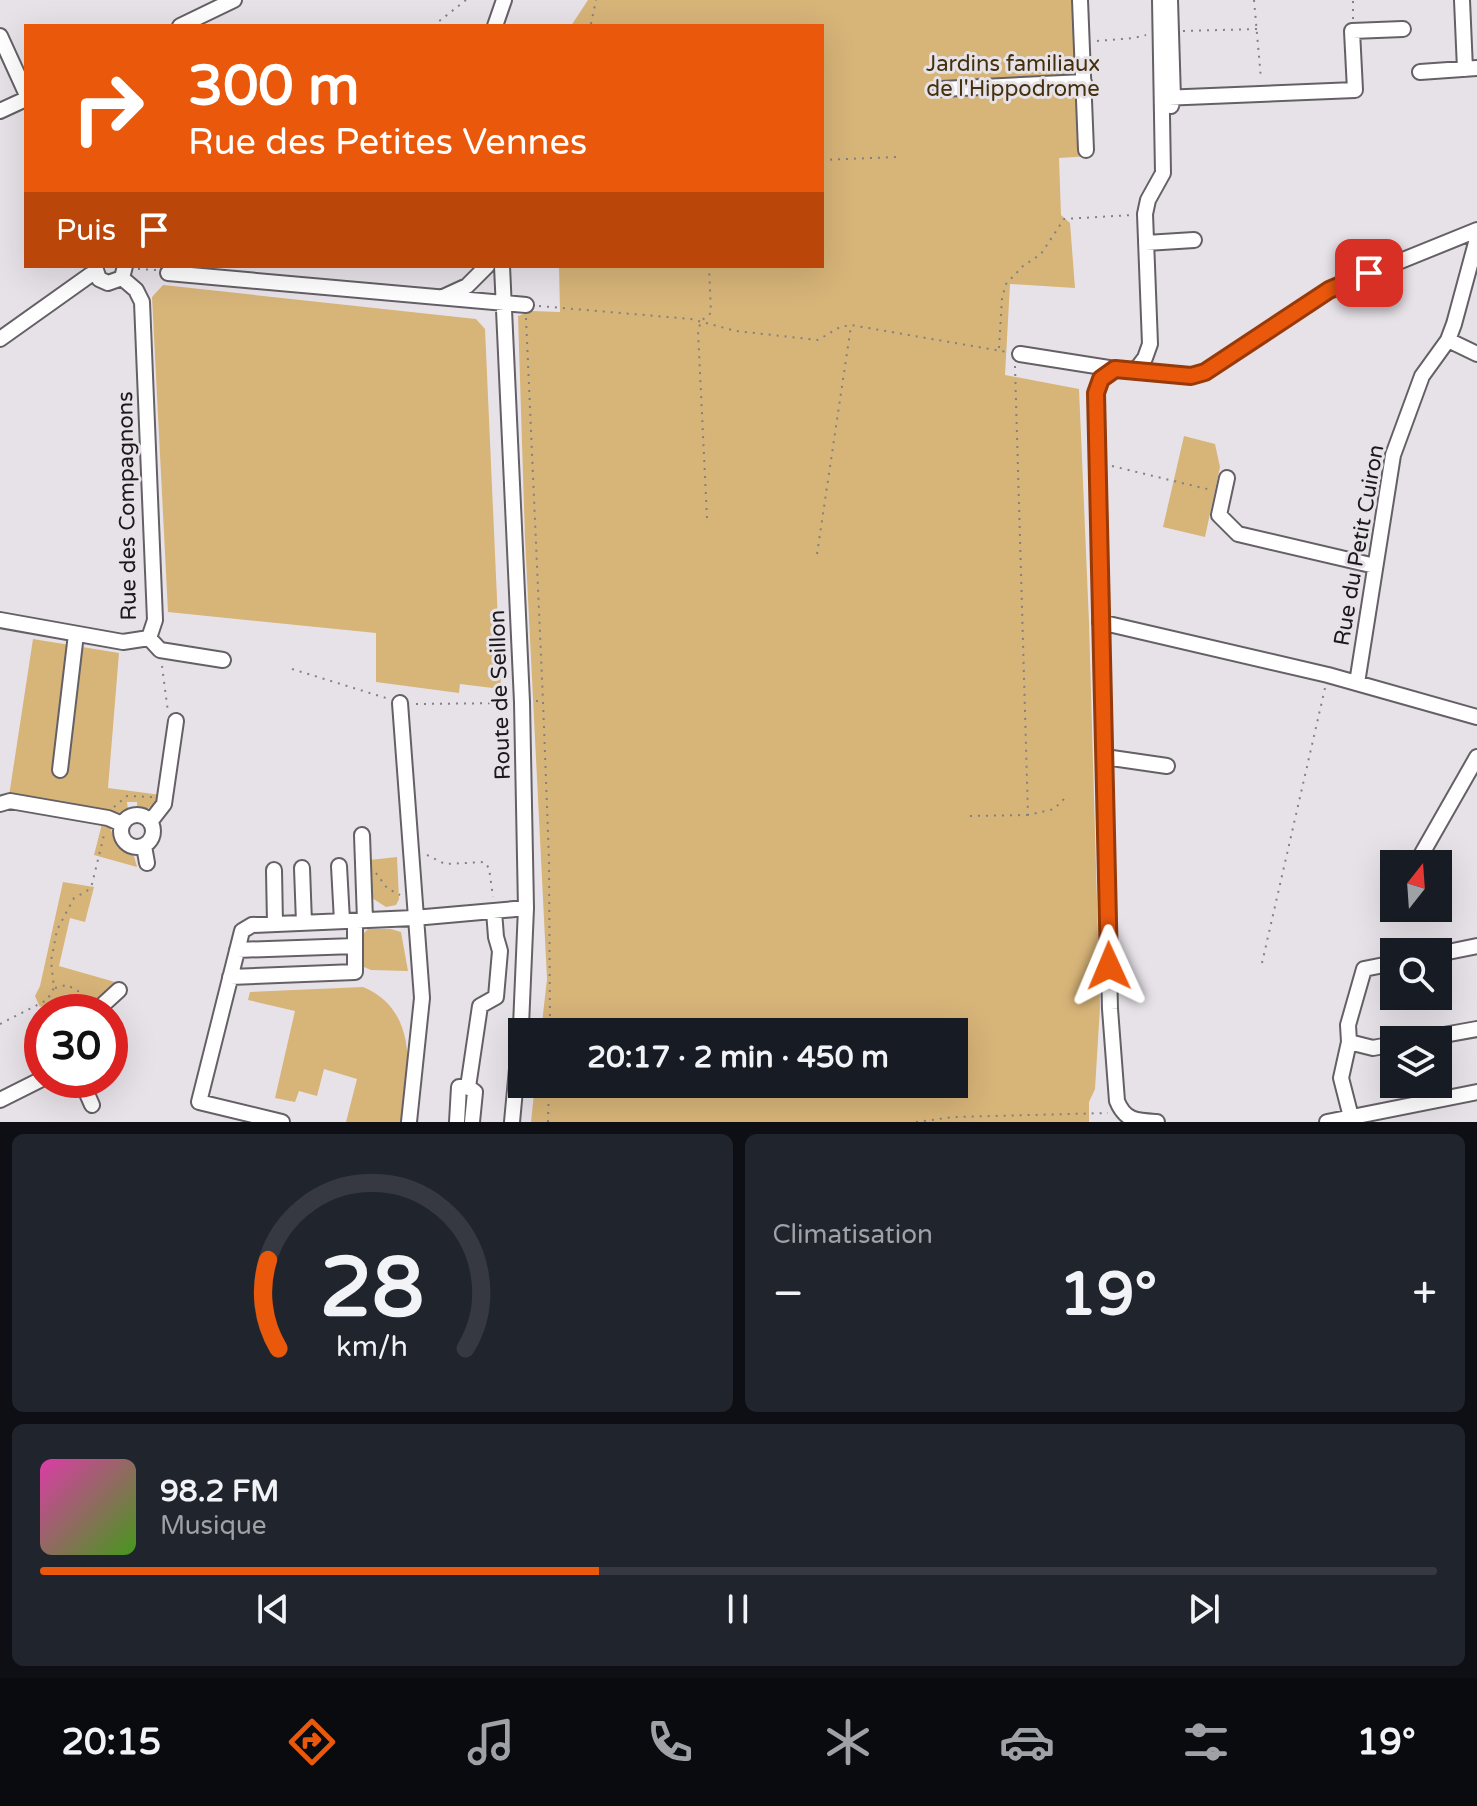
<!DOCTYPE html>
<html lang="fr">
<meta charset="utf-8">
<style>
:root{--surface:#171b24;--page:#20242c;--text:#f1f3f6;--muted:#9ea1a6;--line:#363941;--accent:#ea580c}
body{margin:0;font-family:"Varela Round",sans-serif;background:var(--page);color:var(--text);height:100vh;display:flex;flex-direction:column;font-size:30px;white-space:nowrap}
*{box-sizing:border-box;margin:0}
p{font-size:26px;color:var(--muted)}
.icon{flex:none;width:44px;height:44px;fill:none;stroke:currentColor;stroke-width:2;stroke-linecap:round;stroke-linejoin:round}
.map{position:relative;height:1122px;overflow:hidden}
.panel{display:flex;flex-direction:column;gap:12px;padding:12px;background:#0d0f14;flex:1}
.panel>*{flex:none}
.top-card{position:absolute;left:24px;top:24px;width:800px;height:244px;border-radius:0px;box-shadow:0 8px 32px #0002;background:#ea580c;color:#fff;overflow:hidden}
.needle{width:52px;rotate:17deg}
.fabs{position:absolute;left:1380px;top:850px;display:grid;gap:16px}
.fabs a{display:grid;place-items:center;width:72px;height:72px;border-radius:0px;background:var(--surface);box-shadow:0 8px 32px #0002;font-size:40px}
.speed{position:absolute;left:24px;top:994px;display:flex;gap:16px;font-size:40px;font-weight:700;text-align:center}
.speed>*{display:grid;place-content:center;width:104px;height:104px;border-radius:50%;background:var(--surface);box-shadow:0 8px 32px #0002;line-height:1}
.speed .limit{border:12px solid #d22;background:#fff;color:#111}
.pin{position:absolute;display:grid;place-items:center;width:68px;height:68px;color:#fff;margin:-34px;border-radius:16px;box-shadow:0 4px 12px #0006}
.me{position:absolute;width:88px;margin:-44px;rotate:359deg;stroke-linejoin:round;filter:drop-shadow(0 0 6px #0008)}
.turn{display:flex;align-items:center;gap:28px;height:168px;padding:0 32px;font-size:36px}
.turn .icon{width:104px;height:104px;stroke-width:2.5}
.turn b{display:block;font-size:56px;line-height:68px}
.then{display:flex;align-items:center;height:76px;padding:0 32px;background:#0003;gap:16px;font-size:30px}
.big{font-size:60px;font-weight:700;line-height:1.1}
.panel .tile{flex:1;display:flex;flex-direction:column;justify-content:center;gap:12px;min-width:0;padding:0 28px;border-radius:12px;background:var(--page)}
.panel .dial{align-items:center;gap:0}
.dial svg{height:208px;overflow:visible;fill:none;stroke:var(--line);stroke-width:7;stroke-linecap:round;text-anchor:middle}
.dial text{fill:var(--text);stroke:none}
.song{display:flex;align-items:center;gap:24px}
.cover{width:96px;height:96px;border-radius:12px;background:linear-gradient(135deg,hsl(320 70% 55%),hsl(100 70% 35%))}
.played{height:8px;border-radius:4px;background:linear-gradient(90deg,var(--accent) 40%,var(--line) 40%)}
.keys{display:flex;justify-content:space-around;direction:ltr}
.heat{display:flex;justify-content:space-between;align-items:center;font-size:44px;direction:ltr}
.panel .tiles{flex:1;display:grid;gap:12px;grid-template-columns:1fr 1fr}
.tile:last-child{grid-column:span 2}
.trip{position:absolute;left:508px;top:1018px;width:460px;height:80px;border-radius:0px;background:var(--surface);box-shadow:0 8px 32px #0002;font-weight:700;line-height:80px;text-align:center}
.dock{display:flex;height:128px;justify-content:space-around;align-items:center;background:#090b0e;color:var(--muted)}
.dock .icon{width:56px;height:56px}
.dock .active{color:var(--accent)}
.dock b{font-size:36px;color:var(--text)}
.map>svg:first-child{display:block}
</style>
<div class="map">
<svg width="1477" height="1122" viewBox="0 0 1477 1122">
<rect width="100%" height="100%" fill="#e7e2e8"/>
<path fill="#d7b478" d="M588 0H1084L1091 156 1059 158 1061 215 1070 223 1075 288 1010 284 1005 375 1079 389 1089 622 1100 1007 1095 1089 1089 1102V1122H531L535 1084H954V1032H541L547 979 525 538 518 316 532 311 560 312 559 266H822V26H571Z
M163 285 476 319 485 329 501 689 460 684 459 693 376 682V633L168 612 152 297Z
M1184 436 1215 444 1220 467 1205 537 1163 527Z
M33 639 119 653 108 788 161 795C155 806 149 809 137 811V802H127L128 811 118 813 9 796Z
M102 824 109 826 117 843 134 856 137 867 94 855Z
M397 857 399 899 396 905 386 907 372 898 370 860Z
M63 882 94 887 85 922 70 918 59 966 115 982 112 990 93 1007 68 1003 67 994 40 1007 35 996 40 986Z
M368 929H391L401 932 408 971 371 970 364 967V933Z
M363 987C419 1010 409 1073 404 1122H346L357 1079 324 1069 317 1096 299 1091 295 1102 275 1098 295 1011 248 1000 250 992Z"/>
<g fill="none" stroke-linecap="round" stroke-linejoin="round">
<g stroke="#656066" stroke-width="18">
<path id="minor" d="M1080 0 1086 150
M1170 0 1173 98 1171 106
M1462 0 1465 69
M180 26 234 0
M495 26 504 0
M0 36 26 93
M1420 72 1477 68
M941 89 1084 82
M1162 98 1355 90 1352 31 1403 29
M0 111 26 99
M1146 243 1194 240
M502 266 522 702 526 908 521 1026 512 1122
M95 267 99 279 108 283 122 278 125 266
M168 273 526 305
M122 278 136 290 142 302 155 620 149 638
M443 297 467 286 487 266
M0 339 90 275 96 274
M1448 340 1477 354
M1020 354 1115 369 1191 376 1205 372 1329 290 1477 230
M1115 369 1101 379 1096 393 1110 1009 1117 1101C1125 1121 1137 1121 1157 1122
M1135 371 1145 358 1150 344 1145 214 1148 200 1163 173 1160 0
M1227 478 1219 515 1238 534 1375 566
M0 620 123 642 149 638
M1100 622 1328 675 1477 717
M149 638 160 650 223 660
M1357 683 1393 455 1422 376 1448 340 1454 324 1477 239
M400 703 422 998 409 1122
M1105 757 1167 766
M60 770 76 634
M0 804 10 801 108 818 122 824
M121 831a16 16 0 1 1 32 0a16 16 0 1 1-32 0Z
M150 822 164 804 176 721
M362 835 365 920
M144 846 147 863
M1416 864 1477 757
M339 866 342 921
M302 868 304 923
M274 870 275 924
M237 950 355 946
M1438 954 1477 946
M230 977 355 972V921
M95 1012 119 990
M1416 1040 1477 1029
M1349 1042 1373 1048 1394 1044
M81 1080 92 1105
M468 1087 480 1006 496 997 500 951 496 937 494 911
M468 1087 475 1092 472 1122
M0 1100 42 1079
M1351 1117 1341 1078 1349 1042 1348 1025 1364 969 1394 963
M282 1122 199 1102 242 931 252 925 414 918 526 908
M457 1122 459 1087H468
M1327 1122 1477 1092"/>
</g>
<path stroke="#838084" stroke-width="2" stroke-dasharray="2 6" stroke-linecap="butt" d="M1254 0 1261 79
M1353 19V0
M591 24 596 0
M433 26 466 0
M1183 31 1257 29
M1097 41 1134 38 1146 35
M822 160 896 157
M138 269 156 270
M539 306 691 319 736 331 818 340 840 327 851 325 1007 352
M526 318 543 701
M999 348 1002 298 1006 284 1023 266 1041 254 1064 219 1132 215
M1015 366 1028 815 1054 809 1064 799
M1112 466 1211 490
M707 518 698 331 701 321 711 313 709 266
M817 554 851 326
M162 666 168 712
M292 669 386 698
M536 701H543L549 859 550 1032
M416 704 509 703
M114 807 127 796 152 797
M970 816 1027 815
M427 855 445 864 484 862 489 868 493 897
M376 873 387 888 400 895
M1262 963 1325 688
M55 988 67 985 78 991V1012
M0 1024 47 1000 54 988 51 961 57 930 74 898 87 891 92 884 105 831
M548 1122 549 1084
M916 1122 954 1117 1108 1113"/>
<use href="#minor" stroke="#fff" stroke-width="14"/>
</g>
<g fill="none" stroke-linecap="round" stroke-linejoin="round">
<g stroke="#983908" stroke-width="20">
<path id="route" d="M1109 966 1096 393 1101 379 1115 369 1191 376 1205 372 1329 290 1369 273"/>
</g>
<use href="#route" stroke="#ea580c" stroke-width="14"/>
</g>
<g text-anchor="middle" stroke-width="6" stroke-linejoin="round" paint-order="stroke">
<g font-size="22" fill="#43310e" stroke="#e7e2e8">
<text x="1013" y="71">Jardins familiaux<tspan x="1013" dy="25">de l'Hippodrome</tspan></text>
</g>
<g font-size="22" fill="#1b191c" stroke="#e7e2e8">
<text transform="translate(126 506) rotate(-91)" y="8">Rue des Compagnons</text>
<text transform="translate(1358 545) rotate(-80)" y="8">Rue du Petit Cuiron</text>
<text transform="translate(499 695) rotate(-92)" y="8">Route de Seillon</text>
</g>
</g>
</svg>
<div class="fabs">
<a><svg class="needle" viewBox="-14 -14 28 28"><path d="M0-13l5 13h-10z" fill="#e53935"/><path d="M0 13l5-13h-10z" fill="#9ea1a6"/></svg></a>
<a><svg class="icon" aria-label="search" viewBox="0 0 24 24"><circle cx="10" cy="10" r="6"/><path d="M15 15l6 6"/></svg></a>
<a><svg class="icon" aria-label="layers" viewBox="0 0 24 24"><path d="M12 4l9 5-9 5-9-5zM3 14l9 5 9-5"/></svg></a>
</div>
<div class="speed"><div class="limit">30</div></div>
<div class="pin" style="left:1369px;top:273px;background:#d93025"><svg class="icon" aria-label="arrive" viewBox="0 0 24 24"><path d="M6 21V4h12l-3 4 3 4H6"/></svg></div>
<svg class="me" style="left:1109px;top:966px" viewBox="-20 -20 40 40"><path d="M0-17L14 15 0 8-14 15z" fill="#ea580c" stroke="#fff" stroke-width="4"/></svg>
<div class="trip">20:17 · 2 min · 450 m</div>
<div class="top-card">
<div class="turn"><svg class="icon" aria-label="right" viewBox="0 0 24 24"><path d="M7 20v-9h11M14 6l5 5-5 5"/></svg><div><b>300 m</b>Rue des Petites Vennes</div></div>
<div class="then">Puis<svg class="icon" aria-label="arrive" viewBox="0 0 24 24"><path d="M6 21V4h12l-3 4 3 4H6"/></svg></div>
</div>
</div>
<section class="panel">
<div class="tiles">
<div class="tile dial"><svg viewBox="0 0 100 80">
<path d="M14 69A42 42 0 1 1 86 69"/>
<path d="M14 69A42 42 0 0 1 10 35" stroke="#ea580c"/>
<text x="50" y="56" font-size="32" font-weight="700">28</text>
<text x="50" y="72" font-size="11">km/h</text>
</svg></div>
<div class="tile"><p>Climatisation</p>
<div class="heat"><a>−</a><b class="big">19°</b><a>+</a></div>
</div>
<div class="tile">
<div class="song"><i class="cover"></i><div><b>98.2 FM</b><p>Musique</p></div></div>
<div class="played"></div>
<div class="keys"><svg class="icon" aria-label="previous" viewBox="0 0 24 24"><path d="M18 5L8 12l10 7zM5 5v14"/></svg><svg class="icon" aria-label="pause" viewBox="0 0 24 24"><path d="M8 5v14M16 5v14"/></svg><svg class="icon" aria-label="next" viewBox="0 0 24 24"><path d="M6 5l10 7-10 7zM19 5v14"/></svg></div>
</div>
</div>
</section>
<nav class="dock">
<b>20:15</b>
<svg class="icon active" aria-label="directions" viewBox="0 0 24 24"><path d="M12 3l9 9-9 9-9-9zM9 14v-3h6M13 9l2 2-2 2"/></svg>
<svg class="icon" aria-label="music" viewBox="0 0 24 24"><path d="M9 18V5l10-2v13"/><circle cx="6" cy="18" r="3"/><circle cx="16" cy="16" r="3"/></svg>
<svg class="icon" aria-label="phone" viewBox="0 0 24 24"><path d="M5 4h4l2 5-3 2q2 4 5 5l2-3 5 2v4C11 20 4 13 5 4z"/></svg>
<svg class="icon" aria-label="climate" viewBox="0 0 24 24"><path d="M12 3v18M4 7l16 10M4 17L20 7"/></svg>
<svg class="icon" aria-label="car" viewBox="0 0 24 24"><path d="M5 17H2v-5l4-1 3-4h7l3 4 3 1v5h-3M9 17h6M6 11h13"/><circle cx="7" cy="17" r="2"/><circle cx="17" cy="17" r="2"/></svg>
<svg class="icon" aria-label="filters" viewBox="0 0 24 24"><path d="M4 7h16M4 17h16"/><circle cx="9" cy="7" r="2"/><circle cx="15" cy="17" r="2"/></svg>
<b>19°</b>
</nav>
